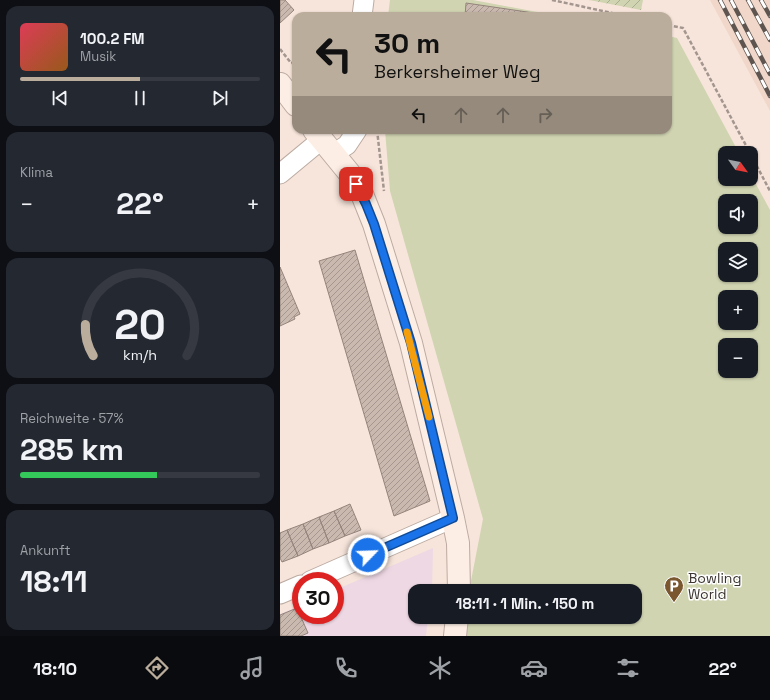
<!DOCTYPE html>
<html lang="de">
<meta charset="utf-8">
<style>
:root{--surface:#171b24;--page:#242831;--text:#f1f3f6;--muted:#9ea1a6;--line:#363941;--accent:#bbad9c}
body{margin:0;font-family:"Space Grotesk",sans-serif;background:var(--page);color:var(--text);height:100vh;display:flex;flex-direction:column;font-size:15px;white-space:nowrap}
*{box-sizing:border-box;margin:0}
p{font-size:13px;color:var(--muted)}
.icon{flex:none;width:22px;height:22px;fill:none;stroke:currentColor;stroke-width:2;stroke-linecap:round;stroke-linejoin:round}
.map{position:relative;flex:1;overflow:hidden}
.drawer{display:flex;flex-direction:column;gap:6px;padding:6px;background:#0d0f14;width:280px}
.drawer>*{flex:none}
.guide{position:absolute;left:12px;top:12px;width:380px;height:122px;border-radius:12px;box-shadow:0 1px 3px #0004;background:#bbad9c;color:#111;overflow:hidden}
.needle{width:26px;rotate:123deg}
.buttons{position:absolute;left:438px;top:146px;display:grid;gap:8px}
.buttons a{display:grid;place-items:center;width:40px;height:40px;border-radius:8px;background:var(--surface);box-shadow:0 1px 3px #0004;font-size:20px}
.speed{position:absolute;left:12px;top:572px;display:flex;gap:8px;font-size:20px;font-weight:700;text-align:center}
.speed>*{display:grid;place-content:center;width:52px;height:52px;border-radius:50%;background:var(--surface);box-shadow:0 1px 3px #0004;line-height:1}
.speed .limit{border:6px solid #d22;background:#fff;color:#111}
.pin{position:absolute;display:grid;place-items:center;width:34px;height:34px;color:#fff;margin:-17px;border-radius:8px;box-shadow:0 2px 6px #0006}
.me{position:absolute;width:44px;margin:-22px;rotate:66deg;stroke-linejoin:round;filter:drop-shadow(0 0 3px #0008)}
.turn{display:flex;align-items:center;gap:14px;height:84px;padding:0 16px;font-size:18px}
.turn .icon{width:52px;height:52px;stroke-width:2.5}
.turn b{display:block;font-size:28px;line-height:34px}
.lanes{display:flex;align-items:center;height:38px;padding:0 16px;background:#0003;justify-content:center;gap:20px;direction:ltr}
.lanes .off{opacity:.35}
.big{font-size:30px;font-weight:700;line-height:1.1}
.drawer .widget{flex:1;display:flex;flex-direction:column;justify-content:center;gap:6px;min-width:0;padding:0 14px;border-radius:12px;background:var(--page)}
.drawer .dial{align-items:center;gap:0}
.dial svg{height:104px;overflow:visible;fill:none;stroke:var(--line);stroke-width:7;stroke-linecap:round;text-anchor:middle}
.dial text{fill:var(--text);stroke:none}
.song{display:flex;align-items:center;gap:12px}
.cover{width:48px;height:48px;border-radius:6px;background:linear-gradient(135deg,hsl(350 70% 55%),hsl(30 70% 35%))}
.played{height:4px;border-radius:2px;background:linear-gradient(90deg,var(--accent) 50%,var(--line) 50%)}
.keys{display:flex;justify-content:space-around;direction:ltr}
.heat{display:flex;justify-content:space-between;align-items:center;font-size:22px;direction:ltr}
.charge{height:6px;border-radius:3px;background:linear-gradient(90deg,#34c759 57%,var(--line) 0)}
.trip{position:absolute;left:128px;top:584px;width:234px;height:40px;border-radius:12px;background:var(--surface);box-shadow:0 1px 3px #0004;font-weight:700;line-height:40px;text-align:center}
.tabs{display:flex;height:64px;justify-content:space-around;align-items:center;background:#090b0e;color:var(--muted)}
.tabs .icon{width:28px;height:28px}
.tabs .active{color:var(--accent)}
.tabs b{font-size:18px;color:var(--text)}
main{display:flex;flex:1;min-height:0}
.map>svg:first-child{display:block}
</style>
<main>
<section class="drawer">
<div class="widget">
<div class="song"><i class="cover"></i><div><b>100.2 FM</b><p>Musik</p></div></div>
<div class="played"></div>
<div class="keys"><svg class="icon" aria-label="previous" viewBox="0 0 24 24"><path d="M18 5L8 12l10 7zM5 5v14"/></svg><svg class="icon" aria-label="pause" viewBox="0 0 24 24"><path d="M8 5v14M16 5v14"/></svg><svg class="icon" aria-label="next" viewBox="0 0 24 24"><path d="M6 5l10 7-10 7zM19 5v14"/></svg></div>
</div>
<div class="widget"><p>Klima</p>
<div class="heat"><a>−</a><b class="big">22°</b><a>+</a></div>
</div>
<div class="widget dial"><svg viewBox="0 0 100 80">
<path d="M14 69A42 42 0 1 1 86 69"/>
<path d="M14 69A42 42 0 0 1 8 45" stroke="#bbad9c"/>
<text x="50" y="56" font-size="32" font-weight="700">20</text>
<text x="50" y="72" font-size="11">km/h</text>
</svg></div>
<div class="widget"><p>Reichweite · 57%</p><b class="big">285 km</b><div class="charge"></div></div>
<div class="widget"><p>Ankunft</p><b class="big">18:11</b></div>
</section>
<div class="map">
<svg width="490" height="636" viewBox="0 0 490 636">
<defs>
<pattern id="garden-furrows" width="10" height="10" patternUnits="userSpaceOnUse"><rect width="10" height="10" fill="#d0d4b1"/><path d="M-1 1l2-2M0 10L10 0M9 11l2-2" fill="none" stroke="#aaad91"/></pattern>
<pattern id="building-hatch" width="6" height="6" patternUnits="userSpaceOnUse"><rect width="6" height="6" fill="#cab9af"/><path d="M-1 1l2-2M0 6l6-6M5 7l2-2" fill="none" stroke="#a5978f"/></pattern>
</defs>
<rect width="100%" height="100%" fill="#f7e5db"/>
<path fill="#eed8e4" d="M153 548 152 591H135V617H148L146 636H0V614L21 605V615H55V590Z"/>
<path fill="#f0d7c9" d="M430 0H490V111Z"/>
<path fill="url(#garden-furrows)" d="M309 0H363L361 10Z"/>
<path fill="#d0d4b1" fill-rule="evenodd" d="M110 0H193L279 16H108Z
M388 36 397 38 459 153H445V179H471V175L490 210V636H180L184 617H355V591H189L203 519 110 191 105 130H388ZM445 201H471V227H445ZM445 249H471V275H445ZM445 297H471V323H445ZM445 345H471V371H445Z"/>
<path fill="url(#building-hatch)" stroke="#94847b" d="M0 0H5L14 10 0 23Z
M186 3 254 13V16H185Z
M75 250 150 501 114 516 39 261Z
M0 267 20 314 14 317 15 319 0 326Z
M70 504 81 530 65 536 54 511Z
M54 511 65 536 49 543 39 517Z
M39 517 49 543 33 549 23 524Z
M23 524 33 549 18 556 7 530Z
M7 530 18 556 2 562 0 558V533Z
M17 608 28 633 21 636H0V615Z"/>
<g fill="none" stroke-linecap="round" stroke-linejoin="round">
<g stroke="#bcaba2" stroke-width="21">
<path id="street" d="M82 16 84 0
M53 154 67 145 77 130
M0 174 41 140
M30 581 173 518
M0 594 21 585"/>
</g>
<g stroke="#bcaba2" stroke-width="24">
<path id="secondary" d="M0 84 16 105
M34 130 70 174 82 194 94 224 131 343 173 518 178 543 179 591
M175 636 177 617"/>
</g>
<path stroke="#a3968f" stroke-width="2.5" stroke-dasharray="4 2" stroke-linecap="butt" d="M272 0 346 16
M388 25 403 28 470 153
M0 49 11 63 16 62
M97 130 104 191
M471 155 490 191"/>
<use href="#street" stroke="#fff" stroke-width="19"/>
<use href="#secondary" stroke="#fceee4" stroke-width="22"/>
<g stroke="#5e5550" stroke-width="4.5">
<path id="rail" d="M440 0 490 96
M451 0 490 74
M468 0 490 40
M481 0 490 16"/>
</g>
<use href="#rail" stroke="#fff" stroke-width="3" stroke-dasharray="9" stroke-linecap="butt"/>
</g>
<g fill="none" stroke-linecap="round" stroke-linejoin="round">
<g stroke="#114b97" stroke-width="10">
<path id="route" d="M76 184 86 204 94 224 131 343 173 518 88 555"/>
</g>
<use href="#route" stroke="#1a73e8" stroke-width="7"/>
<path stroke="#f59e0b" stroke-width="7" d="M127 332 149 417"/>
</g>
<defs>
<g id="parking-pin" transform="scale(1)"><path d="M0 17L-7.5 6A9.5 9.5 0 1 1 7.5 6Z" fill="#7a572f" stroke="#fff"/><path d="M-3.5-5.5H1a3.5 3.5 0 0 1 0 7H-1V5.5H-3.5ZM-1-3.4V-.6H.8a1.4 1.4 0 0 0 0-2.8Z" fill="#fff"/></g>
</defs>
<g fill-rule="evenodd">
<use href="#parking-pin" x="394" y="586"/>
</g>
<g text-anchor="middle" stroke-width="3" stroke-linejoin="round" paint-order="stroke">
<g font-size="14" fill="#3c3531" stroke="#fff" text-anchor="start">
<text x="408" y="583">Bowling<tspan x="408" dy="16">World</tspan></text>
</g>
</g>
</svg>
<div class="buttons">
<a><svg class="needle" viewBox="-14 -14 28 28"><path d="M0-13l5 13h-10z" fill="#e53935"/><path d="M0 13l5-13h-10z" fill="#9ea1a6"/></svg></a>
<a><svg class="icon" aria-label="sound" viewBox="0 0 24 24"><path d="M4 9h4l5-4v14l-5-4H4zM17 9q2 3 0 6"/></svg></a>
<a><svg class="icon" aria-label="layers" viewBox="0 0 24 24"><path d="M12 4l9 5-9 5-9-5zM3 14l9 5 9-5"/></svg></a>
<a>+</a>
<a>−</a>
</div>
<div class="speed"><div class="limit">30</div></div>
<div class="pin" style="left:76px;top:184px;background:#d93025"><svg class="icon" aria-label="arrive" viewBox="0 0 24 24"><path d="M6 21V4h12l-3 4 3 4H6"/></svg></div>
<svg class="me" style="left:88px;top:555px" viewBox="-20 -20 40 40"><circle r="17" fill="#1a73e8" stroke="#fff" stroke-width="3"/><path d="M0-11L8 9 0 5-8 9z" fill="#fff"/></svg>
<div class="trip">18:11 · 1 Min. · 150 m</div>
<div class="guide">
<div class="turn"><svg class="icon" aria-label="left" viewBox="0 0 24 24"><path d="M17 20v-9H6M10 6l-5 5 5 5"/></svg><div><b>30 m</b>Berkersheimer Weg</div></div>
<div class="lanes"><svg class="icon" aria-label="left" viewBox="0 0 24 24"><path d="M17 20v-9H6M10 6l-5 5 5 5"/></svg><svg class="icon off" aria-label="ahead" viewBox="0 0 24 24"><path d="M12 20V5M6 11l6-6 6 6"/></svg><svg class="icon off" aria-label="ahead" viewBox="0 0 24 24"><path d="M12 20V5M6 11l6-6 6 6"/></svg><svg class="icon off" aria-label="right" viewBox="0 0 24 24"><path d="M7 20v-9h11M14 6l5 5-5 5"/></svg></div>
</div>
</div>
</main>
<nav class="tabs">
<b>18:10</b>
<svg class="icon active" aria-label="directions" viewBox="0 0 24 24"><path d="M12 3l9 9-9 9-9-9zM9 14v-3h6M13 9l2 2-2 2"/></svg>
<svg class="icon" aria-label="music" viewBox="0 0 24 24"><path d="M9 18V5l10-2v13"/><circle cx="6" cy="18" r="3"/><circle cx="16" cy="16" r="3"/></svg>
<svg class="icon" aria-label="phone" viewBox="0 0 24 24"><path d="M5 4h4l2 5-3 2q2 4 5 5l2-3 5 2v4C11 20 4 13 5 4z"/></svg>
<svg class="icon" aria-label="climate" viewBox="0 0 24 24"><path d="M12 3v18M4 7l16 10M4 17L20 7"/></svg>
<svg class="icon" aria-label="car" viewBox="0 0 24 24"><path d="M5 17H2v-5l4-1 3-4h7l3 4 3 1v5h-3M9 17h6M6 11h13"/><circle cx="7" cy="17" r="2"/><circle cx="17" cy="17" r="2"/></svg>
<svg class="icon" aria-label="filters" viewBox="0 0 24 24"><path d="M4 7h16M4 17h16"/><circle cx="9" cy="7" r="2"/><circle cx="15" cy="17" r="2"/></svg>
<b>22°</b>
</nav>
